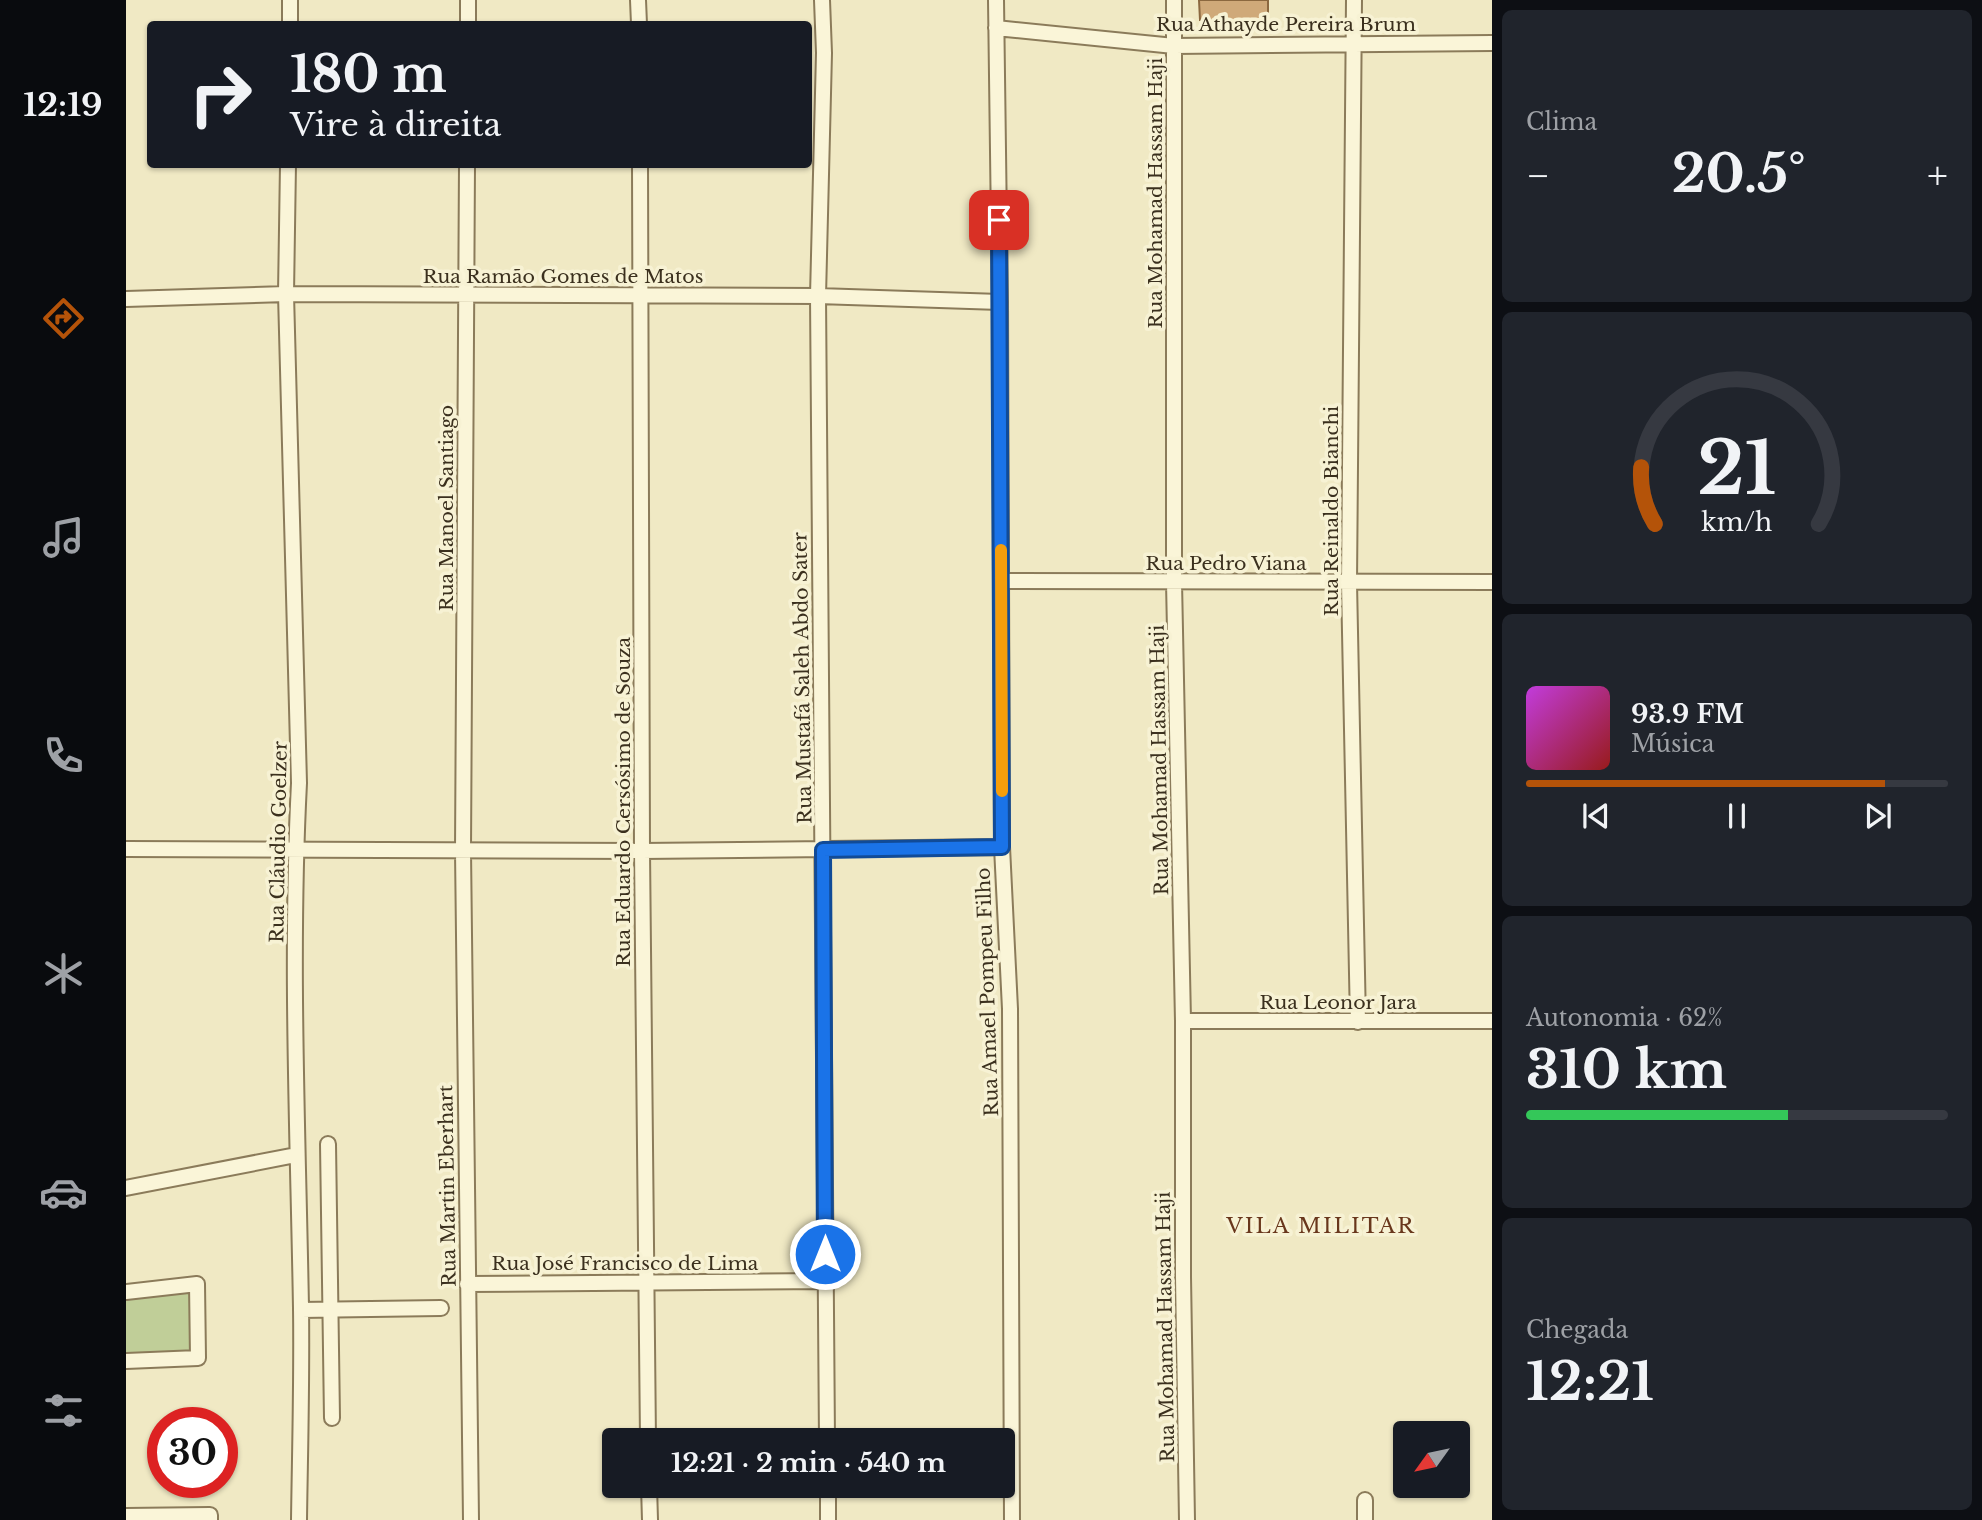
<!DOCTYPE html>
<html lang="pt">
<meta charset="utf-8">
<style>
:root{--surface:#171b24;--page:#20242c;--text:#f1f3f6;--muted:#9ea1a6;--line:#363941;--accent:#b45309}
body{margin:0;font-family:"Libre Baskerville",serif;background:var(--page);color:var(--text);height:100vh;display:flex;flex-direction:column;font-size:26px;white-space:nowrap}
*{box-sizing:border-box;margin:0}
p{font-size:23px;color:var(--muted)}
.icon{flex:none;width:38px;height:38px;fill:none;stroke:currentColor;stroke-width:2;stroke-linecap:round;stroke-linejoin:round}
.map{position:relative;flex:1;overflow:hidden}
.sheet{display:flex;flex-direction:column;gap:10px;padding:10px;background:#0d0f14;width:490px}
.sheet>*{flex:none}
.banner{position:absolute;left:21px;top:21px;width:665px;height:147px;border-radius:7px;box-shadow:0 2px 5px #0004;background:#171b24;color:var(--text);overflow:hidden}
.needle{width:46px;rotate:237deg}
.controls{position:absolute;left:1267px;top:1421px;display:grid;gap:14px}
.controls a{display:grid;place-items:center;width:77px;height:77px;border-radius:7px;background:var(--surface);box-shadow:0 2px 5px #0004;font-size:35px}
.speed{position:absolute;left:21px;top:1407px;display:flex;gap:14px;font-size:35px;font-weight:700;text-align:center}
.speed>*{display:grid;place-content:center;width:91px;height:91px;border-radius:50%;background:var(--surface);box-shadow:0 2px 5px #0004;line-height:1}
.speed .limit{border:10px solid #d22;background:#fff;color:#111}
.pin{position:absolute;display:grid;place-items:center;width:60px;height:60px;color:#fff;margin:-30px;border-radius:14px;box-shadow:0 4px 10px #0006}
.me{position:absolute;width:77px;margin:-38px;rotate:0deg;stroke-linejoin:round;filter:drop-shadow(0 0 5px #0008)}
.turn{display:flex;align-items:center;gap:24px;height:147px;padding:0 28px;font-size:32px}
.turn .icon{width:91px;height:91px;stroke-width:2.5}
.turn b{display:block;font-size:49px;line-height:60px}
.big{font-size:52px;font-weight:700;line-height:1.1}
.sheet .widget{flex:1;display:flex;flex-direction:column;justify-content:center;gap:10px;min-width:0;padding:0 24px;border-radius:10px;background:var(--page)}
.sheet .dial{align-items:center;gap:0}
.dial svg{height:182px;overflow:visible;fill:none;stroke:var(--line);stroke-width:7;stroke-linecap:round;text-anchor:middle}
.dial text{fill:var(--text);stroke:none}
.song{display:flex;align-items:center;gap:21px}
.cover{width:84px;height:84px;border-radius:10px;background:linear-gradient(135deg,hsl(290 70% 55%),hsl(0 70% 35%))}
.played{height:7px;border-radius:4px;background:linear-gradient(90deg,var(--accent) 85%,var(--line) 85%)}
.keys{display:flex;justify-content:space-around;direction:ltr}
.heat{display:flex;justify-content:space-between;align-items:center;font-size:38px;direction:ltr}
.charge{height:10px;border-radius:5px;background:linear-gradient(90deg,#34c759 62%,var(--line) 0)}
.trip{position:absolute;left:476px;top:1428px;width:413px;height:70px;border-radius:7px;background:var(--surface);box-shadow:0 2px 5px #0004;font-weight:700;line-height:70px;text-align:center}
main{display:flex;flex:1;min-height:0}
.tabs{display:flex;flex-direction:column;width:126px;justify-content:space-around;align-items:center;background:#090b0e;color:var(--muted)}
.tabs .icon{width:49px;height:49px}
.tabs .on{color:var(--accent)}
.tabs b{font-size:32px;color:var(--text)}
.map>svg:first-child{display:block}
</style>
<main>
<nav class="tabs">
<b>12:19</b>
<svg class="icon on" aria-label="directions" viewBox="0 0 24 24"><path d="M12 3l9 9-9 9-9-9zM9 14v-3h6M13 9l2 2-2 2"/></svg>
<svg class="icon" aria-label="music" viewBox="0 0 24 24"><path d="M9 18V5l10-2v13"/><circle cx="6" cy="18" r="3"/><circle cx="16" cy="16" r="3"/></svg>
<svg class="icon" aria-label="phone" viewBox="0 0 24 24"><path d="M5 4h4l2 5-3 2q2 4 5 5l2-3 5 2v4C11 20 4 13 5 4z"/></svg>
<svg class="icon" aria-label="climate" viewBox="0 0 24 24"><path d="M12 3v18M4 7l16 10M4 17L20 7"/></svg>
<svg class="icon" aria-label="car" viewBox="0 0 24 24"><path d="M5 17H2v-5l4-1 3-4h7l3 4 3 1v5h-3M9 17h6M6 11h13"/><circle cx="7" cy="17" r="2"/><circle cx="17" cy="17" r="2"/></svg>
<svg class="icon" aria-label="filters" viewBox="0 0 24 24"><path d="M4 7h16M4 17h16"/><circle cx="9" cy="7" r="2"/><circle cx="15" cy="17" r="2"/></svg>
</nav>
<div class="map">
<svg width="1366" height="1520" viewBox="0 0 1366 1520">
<rect width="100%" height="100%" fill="#f0e9c4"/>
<path fill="#c0ce98" d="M64 1291V1351L0 1353V1300Z"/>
<path fill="#cfa979" stroke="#8b683f" stroke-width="2" d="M1073 0H1142V21L1074 20Z"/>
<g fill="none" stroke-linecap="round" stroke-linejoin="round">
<g stroke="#8b7b5a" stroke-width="18">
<path id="street" d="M512 0 513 24
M696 0 698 53 692 296 701 1440
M870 0 874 302 876 847 884 1009 886 1520
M1048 0V582L1057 1021V1277L1061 1520
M1228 0 1223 583 1232 1022
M164 24V0
M342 24V0
M870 28 1048 46 1366 43
M162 164 160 294 173 783C164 958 172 1133 175 1308 176 1379 174 1449 173 1520
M341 164 337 851 345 1520
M514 164 516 851 522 1440
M0 299 160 294 692 296 874 302
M876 581 1366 582
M0 849 516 851 876 847
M1057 1021H1366
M202 1144 206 1418
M0 1188 170 1155
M341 1284 699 1281
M0 1292 71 1284 72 1358 0 1361
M175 1310 315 1308
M523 1486 524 1520
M702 1486V1520
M1239 1500V1520
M0 1516 84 1515V1520"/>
</g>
<use href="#street" stroke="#faf5d8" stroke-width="14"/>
</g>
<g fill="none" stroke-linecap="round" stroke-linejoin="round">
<g stroke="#114b97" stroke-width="18">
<path id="route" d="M699 1254 697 850 876 847 873 220"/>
</g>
<use href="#route" stroke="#1a73e8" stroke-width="12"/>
<path stroke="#f59e0b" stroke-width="12" d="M875 550 876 791"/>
</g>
<g text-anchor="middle" stroke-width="7" stroke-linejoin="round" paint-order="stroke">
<g font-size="19" fill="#3b301e" stroke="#f7f2d4">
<text x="1160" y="31">Rua Athayde Pereira Brum</text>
<text transform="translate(1029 193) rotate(-90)" y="7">Rua Mohamad Hassam Haji</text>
<text x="437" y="283">Rua Ramão Gomes de Matos</text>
<text transform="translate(320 508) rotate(-90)" y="7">Rua Manoel Santiago</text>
<text transform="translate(1205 511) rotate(-90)" y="7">Rua Reinaldo Bianchi</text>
<text x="1100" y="570">Rua Pedro Viana</text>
<text transform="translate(676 678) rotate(-91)" y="7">Rua Mustafá Saleh Abdo Sater</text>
<text transform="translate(1033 760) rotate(-91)" y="7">Rua Mohamad Hassam Haji</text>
<text transform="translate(497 802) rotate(-90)" y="7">Rua Eduardo Cersósimo de Souza</text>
<text transform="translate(152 842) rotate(-89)" y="7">Rua Cláudio Goelzer</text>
<text transform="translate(861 992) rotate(-92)" y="7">Rua Amael Pompeu Filho</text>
<text x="1212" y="1009">Rua Leonor Jara</text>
<text transform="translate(321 1186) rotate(-91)" y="7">Rua Martin Eberhart</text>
<text x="499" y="1270">Rua José Francisco de Lima</text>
<text transform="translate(1039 1327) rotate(-91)" y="7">Rua Mohamad Hassam Haji</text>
</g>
<g font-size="21" letter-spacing="2" fill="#69371c" stroke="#f7f2d4">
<text x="1195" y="1233">VILA MILITAR</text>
</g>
</g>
</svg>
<div class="controls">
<a><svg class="needle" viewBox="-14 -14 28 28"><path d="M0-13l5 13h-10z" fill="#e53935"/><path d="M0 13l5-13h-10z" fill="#9ea1a6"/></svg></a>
</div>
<div class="speed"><div class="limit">30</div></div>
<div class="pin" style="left:873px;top:220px;background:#d93025"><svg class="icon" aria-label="arrive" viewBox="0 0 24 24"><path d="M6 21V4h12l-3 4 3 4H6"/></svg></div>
<svg class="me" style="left:699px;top:1254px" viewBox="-20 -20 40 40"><circle r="17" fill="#1a73e8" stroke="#fff" stroke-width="3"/><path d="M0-11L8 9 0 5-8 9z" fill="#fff"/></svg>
<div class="trip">12:21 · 2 min · 540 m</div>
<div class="banner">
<div class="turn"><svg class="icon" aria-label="right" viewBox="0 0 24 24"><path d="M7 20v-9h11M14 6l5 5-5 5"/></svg><div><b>180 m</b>Vire à direita</div></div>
</div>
</div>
<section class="sheet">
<div class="widget"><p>Clima</p>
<div class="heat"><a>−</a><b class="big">20.5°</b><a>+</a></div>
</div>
<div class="widget dial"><svg viewBox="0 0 100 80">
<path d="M14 69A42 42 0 1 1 86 69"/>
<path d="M14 69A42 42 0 0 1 8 44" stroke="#b45309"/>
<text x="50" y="56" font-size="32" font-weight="700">21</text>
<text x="50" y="72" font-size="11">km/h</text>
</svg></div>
<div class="widget">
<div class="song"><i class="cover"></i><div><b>93.9 FM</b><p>Música</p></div></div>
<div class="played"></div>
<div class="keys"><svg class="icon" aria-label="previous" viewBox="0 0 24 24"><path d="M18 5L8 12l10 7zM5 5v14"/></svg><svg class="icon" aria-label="pause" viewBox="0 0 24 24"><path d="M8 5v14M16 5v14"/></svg><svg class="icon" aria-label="next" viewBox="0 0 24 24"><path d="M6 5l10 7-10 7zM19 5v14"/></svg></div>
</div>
<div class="widget"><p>Autonomia · 62%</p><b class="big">310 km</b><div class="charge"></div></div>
<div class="widget"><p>Chegada</p><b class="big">12:21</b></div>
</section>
</main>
